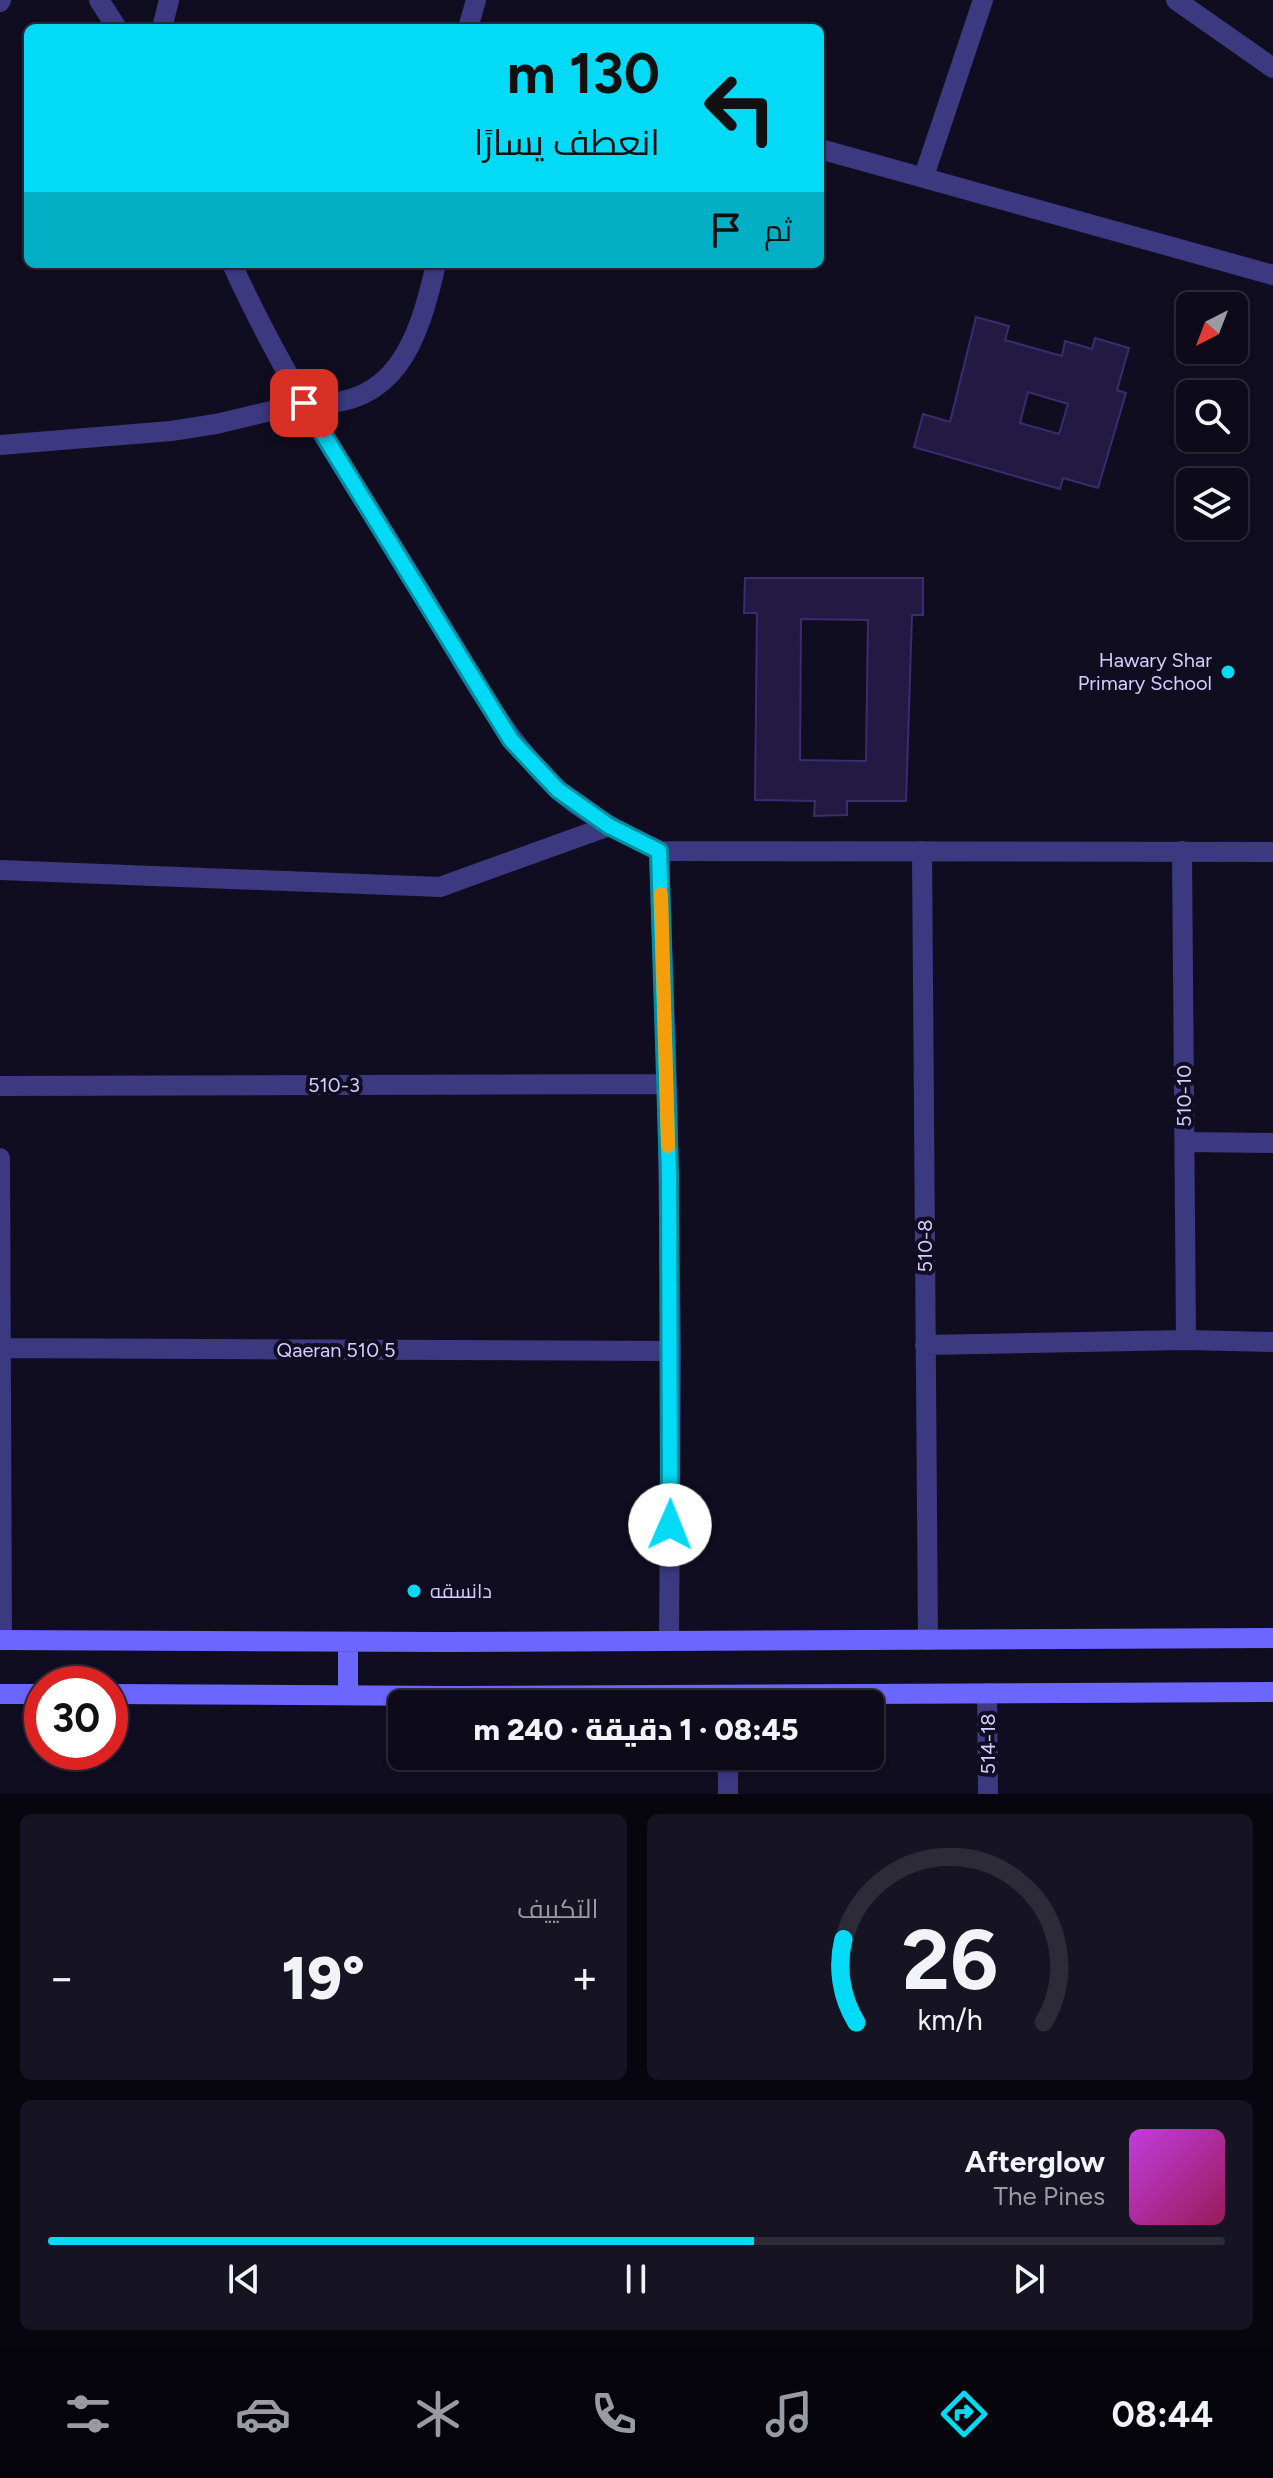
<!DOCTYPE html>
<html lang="ar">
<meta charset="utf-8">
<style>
:root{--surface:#0d0a19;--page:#161322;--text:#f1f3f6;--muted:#9a9aa2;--line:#2d2b38;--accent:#03dbf6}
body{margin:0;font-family:Figtree,Cairo,sans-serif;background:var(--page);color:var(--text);direction:rtl;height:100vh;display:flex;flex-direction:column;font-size:30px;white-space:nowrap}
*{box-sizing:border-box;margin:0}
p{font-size:26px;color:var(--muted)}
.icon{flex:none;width:44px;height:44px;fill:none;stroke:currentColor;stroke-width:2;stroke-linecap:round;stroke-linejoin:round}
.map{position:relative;height:1794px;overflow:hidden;direction:ltr}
.drawer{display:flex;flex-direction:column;gap:20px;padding:20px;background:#07060e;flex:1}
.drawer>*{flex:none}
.top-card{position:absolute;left:24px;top:24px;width:800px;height:244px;border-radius:12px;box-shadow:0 2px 6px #0004,0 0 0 2px var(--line);direction:rtl;background:#03dbf6;color:#111;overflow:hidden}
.needle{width:52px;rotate:222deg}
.fabs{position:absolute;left:1176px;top:292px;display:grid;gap:16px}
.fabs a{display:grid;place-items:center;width:72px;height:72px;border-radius:12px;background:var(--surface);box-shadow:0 2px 6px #0004,0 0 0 2px var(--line);font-size:40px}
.speed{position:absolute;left:24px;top:1666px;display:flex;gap:16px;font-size:40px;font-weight:700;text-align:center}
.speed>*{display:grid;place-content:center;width:104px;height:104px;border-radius:50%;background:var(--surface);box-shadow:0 2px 6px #0004,0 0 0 2px var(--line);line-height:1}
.speed .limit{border:12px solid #d22;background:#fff;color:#111}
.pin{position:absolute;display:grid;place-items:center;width:68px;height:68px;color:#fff;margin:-34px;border-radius:16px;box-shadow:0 4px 12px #0006}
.me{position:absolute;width:88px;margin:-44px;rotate:1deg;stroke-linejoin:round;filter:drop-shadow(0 0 6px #0008)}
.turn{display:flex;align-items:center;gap:28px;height:168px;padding:0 32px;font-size:36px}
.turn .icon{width:104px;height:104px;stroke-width:2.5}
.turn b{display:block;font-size:56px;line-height:68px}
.then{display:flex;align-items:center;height:76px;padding:0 32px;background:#0003;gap:16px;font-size:30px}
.big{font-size:60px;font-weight:800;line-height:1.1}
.drawer .tile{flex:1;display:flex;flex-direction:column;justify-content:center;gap:12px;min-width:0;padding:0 28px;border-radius:12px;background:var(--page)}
.drawer .dial{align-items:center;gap:0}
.dial svg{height:208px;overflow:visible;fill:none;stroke:var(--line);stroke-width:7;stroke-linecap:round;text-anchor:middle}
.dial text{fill:var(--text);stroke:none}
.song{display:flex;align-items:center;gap:24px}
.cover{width:96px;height:96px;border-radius:12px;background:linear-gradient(135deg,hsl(290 70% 55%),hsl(330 70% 35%))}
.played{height:8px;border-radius:4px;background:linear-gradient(90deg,var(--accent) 60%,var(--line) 60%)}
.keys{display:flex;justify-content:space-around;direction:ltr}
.heat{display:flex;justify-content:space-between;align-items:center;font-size:44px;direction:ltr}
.drawer .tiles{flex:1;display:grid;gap:20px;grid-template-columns:1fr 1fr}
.tile:last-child{grid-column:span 2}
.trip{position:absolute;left:388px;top:1690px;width:496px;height:80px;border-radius:12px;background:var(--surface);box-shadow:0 2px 6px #0004,0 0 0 2px var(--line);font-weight:800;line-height:80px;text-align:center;direction:rtl}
.dock{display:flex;height:128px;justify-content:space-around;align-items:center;background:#05040a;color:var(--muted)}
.dock .icon{width:56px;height:56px}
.dock .active{color:var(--accent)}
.dock b{font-size:36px;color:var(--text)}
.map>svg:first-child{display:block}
</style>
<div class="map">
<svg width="1273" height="1794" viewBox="0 0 1273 1794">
<rect width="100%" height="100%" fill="#110d21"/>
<path fill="#221a42" stroke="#3a2c6e" stroke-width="2" fill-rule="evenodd" d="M976 317 1009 326 1005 340 1062 356 1065 341 1092 349 1095 338 1129 348 1117 390 1126 393 1098 488 1063 478 1060 489 914 447 923 414 950 422ZM1028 392 1068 404 1059 434 1020 423Z
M745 578H923V615H912L906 801H847V815L814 816 815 801 755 800 757 613H744ZM801 619 868 620 866 761 800 760Z"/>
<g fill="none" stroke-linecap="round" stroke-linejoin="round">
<path stroke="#3c3980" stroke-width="20" d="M1176 0 1273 68
M0 2 1 0
M162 28 169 0
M820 149 1273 275
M924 176 983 0
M0 445 171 431 216 424 304 403
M659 851 667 1084 671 1351 669 1641
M922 851 928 1640
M1182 851 1186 1340
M0 870 440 887 609 826
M0 1086 667 1084
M1185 1142 1273 1143
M0 1158 2 1640
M925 1345 1186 1340 1273 1342
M0 1348 671 1351
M987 1693 988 1794
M728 1794V1756"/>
<path stroke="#3c3980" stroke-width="20" d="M99 0 117 28
M468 28 476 0
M232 264C283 377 351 480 416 584 459 654 497 731 556 788 585 815 624 833 659 851L1273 852
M304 403C396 411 419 339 436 264"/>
<path stroke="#6b66fd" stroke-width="20" d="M0 1640 447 1642 1273 1638
M0 1694H42
M110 1694 452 1696 1273 1692
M348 1695V1642"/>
</g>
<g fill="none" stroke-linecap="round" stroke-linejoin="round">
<g stroke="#028ea0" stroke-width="20">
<path id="route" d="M304 403 511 740 558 790 609 826 659 851 669 1173 670 1525"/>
</g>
<use href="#route" stroke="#03dbf6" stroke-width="14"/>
<path stroke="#f59e0b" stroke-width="14" d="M661 894 668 1146"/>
</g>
<g fill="#03dbf6" stroke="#110d21" stroke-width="3">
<circle cx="1228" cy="672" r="8"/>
<circle cx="414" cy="1591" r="8"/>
</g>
<g text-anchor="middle" stroke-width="8" stroke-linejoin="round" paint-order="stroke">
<g font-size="20" fill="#d4cefe" stroke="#110d21" text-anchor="end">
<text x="1212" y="667">Hawary Shar<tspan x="1212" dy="23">Primary School</tspan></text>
<text x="430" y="1598" text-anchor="start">دانسقه</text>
</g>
<g font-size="20" fill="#d4cefe" stroke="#110d21">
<text x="334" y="1092">510-3</text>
<text transform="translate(1184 1096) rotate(-90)" y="7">510-10</text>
<text transform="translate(925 1246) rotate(-90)" y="7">510-8</text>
<text x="336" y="1357">Qaeran 510 5</text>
<text transform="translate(988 1744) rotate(-90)" y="7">514-18</text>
</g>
</g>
</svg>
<div class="fabs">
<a><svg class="needle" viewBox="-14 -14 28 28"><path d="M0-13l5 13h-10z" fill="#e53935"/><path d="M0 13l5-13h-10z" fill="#9a9aa2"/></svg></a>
<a><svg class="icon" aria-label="search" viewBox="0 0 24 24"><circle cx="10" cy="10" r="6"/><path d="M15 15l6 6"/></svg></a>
<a><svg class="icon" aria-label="layers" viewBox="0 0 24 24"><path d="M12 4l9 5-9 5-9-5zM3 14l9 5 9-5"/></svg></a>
</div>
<div class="speed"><div class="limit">30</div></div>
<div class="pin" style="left:304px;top:403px;background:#d93025"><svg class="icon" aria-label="arrive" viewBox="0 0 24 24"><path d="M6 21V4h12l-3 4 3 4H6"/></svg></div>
<svg class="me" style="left:670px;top:1525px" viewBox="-20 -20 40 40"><circle r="19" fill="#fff"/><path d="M0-13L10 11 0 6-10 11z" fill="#03dbf6"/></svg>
<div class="trip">08:45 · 1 دقيقة · 240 m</div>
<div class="top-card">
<div class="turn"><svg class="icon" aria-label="left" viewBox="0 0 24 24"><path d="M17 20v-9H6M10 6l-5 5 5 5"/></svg><div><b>130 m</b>انعطف يسارًا</div></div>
<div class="then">ثم<svg class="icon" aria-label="arrive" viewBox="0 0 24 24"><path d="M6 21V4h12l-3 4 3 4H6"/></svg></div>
</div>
</div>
<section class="drawer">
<div class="tiles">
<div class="tile dial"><svg viewBox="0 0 100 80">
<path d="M14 69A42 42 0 1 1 86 69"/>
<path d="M14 69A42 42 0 0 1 9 37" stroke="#03dbf6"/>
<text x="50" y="56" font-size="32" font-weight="700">26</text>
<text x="50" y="72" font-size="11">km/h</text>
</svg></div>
<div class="tile"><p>التكييف</p>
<div class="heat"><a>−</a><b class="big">19°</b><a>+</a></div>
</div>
<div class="tile">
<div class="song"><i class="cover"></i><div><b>Afterglow</b><p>The Pines</p></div></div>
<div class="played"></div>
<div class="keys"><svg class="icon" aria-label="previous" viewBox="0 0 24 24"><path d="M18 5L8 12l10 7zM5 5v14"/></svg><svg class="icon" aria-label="pause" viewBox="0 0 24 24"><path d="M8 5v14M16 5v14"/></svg><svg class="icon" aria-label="next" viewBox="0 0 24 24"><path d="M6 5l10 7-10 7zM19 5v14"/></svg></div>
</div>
</div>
</section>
<nav class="dock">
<b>08:44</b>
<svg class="icon active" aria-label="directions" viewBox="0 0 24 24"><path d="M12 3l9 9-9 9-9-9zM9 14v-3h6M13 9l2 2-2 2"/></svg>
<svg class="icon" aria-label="music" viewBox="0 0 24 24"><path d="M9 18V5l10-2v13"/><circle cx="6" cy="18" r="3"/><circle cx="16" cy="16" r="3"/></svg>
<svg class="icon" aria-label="phone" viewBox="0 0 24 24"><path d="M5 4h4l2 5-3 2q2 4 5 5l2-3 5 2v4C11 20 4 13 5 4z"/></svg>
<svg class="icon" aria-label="climate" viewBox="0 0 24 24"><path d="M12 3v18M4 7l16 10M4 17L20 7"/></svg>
<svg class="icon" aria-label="car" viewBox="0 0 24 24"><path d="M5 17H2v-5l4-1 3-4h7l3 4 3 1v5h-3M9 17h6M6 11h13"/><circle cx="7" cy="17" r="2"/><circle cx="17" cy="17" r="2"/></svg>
<svg class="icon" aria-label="filters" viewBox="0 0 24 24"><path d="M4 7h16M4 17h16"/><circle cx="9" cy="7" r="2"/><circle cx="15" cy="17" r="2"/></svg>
</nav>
